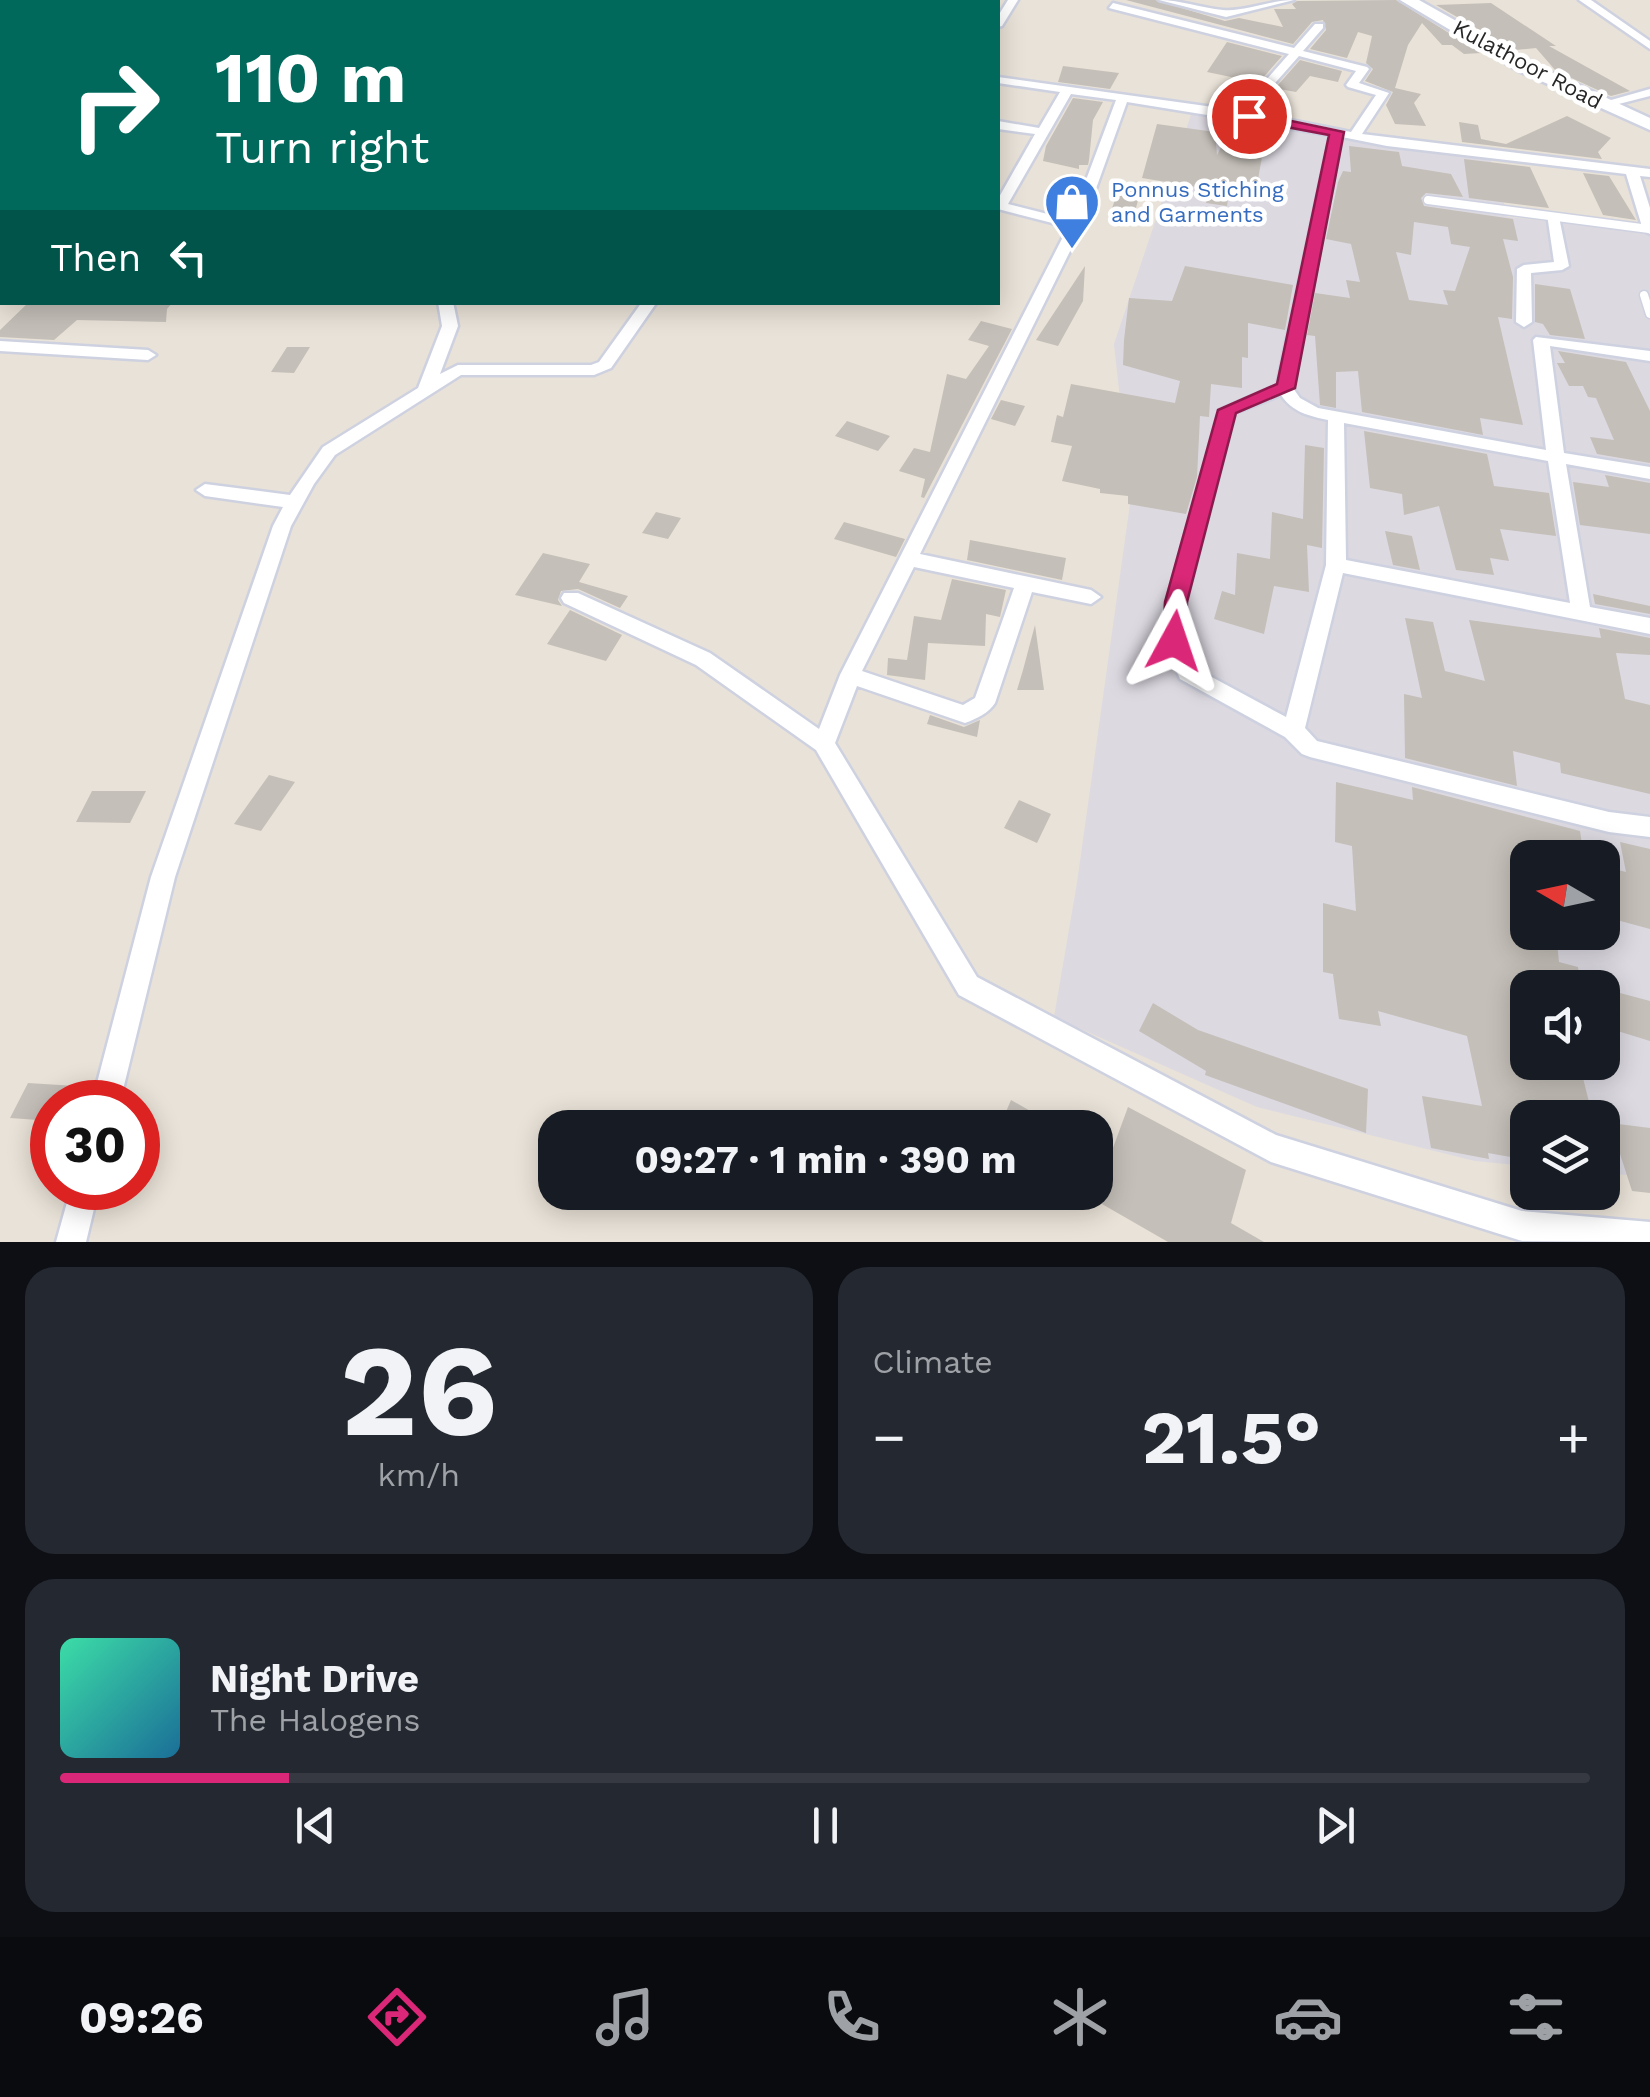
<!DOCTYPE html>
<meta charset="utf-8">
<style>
:root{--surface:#171b24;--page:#242831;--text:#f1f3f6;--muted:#9ea1a6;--line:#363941;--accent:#db2777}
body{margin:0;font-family:"Work Sans",sans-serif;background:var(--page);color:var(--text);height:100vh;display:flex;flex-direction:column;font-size:38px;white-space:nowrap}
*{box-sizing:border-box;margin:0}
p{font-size:32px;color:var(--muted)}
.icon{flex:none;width:55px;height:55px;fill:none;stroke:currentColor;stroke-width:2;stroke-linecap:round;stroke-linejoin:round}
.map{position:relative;height:1242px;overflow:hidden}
.sheet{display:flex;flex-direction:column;gap:25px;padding:25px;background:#0d0f14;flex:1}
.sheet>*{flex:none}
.hud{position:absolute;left:0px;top:0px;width:1000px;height:305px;box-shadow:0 5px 25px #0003;background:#00695c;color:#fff;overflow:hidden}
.needle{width:65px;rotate:279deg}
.buttons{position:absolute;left:1510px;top:840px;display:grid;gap:20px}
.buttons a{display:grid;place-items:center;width:110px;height:110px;border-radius:20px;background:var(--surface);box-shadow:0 5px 25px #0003;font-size:50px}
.speed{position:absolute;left:30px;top:1080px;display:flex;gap:20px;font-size:50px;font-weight:700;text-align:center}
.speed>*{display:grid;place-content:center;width:130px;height:130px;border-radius:50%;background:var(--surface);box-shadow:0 5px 25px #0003;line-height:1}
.speed .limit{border:15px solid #d22;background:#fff;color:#111}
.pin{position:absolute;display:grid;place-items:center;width:85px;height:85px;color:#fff;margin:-42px;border:5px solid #fff;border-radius:50%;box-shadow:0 2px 10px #0007}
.me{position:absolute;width:110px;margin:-55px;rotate:5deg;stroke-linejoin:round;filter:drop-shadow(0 0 8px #0008)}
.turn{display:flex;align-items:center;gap:35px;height:210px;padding:0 50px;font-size:45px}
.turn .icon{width:130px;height:130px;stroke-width:2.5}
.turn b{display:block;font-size:70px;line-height:85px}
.then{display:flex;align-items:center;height:95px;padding:0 50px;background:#0003;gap:20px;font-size:38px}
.big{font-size:75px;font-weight:700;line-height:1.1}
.sheet .widget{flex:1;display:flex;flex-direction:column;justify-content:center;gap:15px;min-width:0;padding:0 35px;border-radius:30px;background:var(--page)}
.sheet .dial{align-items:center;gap:0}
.dial b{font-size:130px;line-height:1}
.song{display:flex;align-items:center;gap:30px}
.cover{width:120px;height:120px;border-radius:15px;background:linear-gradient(135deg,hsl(160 70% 55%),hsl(200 70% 35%))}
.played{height:10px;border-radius:5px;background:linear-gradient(90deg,var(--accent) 15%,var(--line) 15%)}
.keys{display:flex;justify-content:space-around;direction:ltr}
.heat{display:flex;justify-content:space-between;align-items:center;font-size:55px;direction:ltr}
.sheet .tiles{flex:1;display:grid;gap:25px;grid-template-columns:1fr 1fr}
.widget:last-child{grid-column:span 2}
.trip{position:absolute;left:538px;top:1110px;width:575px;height:100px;border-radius:30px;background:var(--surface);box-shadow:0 5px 25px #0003;font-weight:700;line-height:100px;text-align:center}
.dock{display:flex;height:160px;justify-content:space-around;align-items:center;background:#090b0e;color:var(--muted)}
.dock .icon{width:70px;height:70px}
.dock .current{color:var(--accent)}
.dock b{font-size:45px;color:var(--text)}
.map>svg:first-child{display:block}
</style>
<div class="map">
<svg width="1650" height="1242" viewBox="0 0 1650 1242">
<rect width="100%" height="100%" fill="#e9e2d8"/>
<path fill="#dcd9e1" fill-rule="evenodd" d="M1192 112 1490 158 1508 217 1643 231 1650 235V1177L1603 1173 1602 1118H1528L1527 1166 1475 1161 1257 1107 1054 1017 1077 883 1131 497 1114 344ZM1528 858H1602V932H1528ZM1528 988H1602V1062H1528Z"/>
<path fill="#c4bfb8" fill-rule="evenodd" d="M1126 0H1155L1225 21 1239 18 1283 27 1274 9H1296L1292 4 1297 1 1396 0 1481 53 1464 54 1452 45H1442L1422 23 1408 45 1395 88 1421 94 1414 103 1426 126 1395 124 1386 105 1393 92 1365 81 1373 69 1366 63 1372 36 1358 32 1347 58 1310 49 1326 30 1323 20 1312 22 1293 44Z
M1491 3 1556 46H1549L1630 91 1611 96 1556 71 1536 48 1515 50 1436 5Z
M1227 42 1282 56 1256 86 1259 96 1270 94 1300 60 1342 71 1338 82 1310 76 1296 92 1279 89 1268 112 1242 107 1255 82 1207 72Z
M1063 66 1119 73 1110 89 1058 82Z
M1073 98 1103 102 1093 120 1089 160 1088 165H1079V169L1043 161 1046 146Z
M1567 116 1611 138 1598 152 1602 159 1462 142 1459 122 1478 125 1481 139 1506 144Z
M1234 123 1267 129 1255 196 1229 192 1227 206 1206 203 1209 189 1142 178 1157 124 1215 132 1217 155Z
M1349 146 1399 152 1402 166 1451 174 1463 197 1426 193 1421 198 1424 206 1513 219 1518 241 1503 239 1513 277 1512 319 1498 317 1523 425 1480 418 1483 435 1362 412 1358 371 1336 372V408L1320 405 1315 336 1307 335 1315 293 1350 298 1346 280 1360 282 1351 244 1326 239 1338 182 1343 171 1351 172ZM1414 222 1448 227 1451 244 1470 247 1455 291 1443 290 1448 305 1409 300 1396 252 1411 255Z
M1464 159 1530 167 1549 208 1469 198Z
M1583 173 1609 176 1636 220 1603 215Z
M1121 183 1142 186 1134 215 1111 211Z
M1085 266 1083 301 1058 346 1036 340Z
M1185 266 1293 285 1285 330 1248 323V358L1242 357V388L1211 384 1209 417 1200 416 1197 477 1186 514 1128 504V496L1100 493V489L1062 481 1072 446 1051 442 1057 415 1063 417 1071 384 1175 403 1180 381 1123 365 1124 340 1129 298 1172 301Z
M1535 284 1570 289 1585 339 1550 335 1543 324 1535 322Z
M29 302 138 305 173 302 167 309 166 322 77 320 54 340 0 337V330Z
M981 321 1012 329 924 498 921 497 925 479 899 471 914 448 930 452 947 374 966 379 989 346 968 340Z
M287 347H310L294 373 271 372Z
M1558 351 1626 362 1650 411V463L1597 454 1590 437 1614 440 1596 398 1588 397 1583 386H1569L1557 363H1565Z
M1001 400 1025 406 1015 426 991 419Z
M847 421 890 436 878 451 835 436Z
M1364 431 1487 454 1494 486 1549 493 1556 536 1500 529 1509 561 1490 558 1494 575 1456 570 1439 506 1404 515 1402 494 1370 488Z
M1305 445 1324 448 1322 548 1307 545 1309 592 1274 586 1264 634 1214 619 1222 591 1235 595 1237 553 1270 559 1272 512 1303 519Z
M1605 475 1650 483V534L1580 525 1573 482 1609 487Z
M656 512 681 518 668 539 642 533Z
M844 522 905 539 896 557 834 539Z
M1385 531 1412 536 1420 570 1393 565Z
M970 540 1066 558 1062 580 967 560Z
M543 553 590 564 579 582 628 596 620 608 578 589 561 591 558 600 562 606 515 595Z
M952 579 1006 590 1000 617 986 614 985 646 928 643 925 680 887 675 888 658 907 660 914 616 941 620Z
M1593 594 1650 606V614L1595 604Z
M570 610 622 635 606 661 547 644Z
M1405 618 1433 622 1445 671 1485 681 1469 620 1601 638 1599 628 1650 638V655L1616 653 1625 699 1650 705V794L1561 773 1560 763 1513 751 1517 786 1405 758 1404 694 1422 698Z
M1035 625 1044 690H1017L1023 670Z
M930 715 964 727 980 720 977 737 927 724Z
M269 775 295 782 261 831 234 824Z
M1336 782 1413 800 1412 787 1580 831 1584 858H1521L1528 932H1556L1559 962 1578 967 1581 988H1528V1062H1579L1593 1118H1528V1160L1488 1153 1489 1159 1431 1148 1422 1096 1482 1106 1467 1036 1378 1011 1381 1026 1339 1019 1333 974 1323 972V903L1356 911 1352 846 1335 842Z
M92 791H146L130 823 76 822Z
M1019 800 1051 814 1037 843 1004 828Z
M1620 842 1650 849V929L1602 916V866L1626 872Z
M1605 989 1650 1001V1041L1611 1029Z
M1153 1003 1198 1030 1368 1089 1366 1133 1205 1075 1206 1071 1139 1031Z
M28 1083 92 1087 89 1102H52V1121L10 1118Z
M1011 1100 1060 1128H999Z
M1128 1107 1246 1170 1231 1223 1264 1242H1168L1095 1200V1147L1110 1156Z
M1610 1123 1650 1128V1193L1632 1191Z"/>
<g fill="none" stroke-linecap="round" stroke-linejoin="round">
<g stroke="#ced1e0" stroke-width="11">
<path id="lane" d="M1428 200 1649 229
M1644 295 1650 314"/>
</g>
<g stroke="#ced1e0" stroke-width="5">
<path id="street" d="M63 0H73V2H63Z
M1008 0H1018L1002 26 998 27V16Z
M1159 0C1181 0 1201 8 1223 10 1245 12 1270 0 1294 0L1226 17Z
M1579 0H1591L1650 41V49Z
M1113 3 1294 48 1315 24H1323V28L1303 51 1367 67 1369 69 1359 83 1389 93 1362 134 1650 169V177L1640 176 1650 208V234L1643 230 1626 174 1387 146 1342 137 1293 388 1300 398 1318 408 1546 450 1533 340 1536 337 1650 351V361L1550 346 1564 453 1650 467V479L1566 464 1590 607 1650 618V634L1343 573 1305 728 1317 741 1609 812 1650 817V837L1609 832 1310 757 1302 754 1285 737 1180 679 1164 641 1166 603 1219 410 1277 385 1330 135 1127 102 1083 225 920 554 1091 590 1101 597 1091 604 1032 592 995 703C989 713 976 719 965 723L857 686 835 743 977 977 1276 1135 1522 1211 1650 1222V1242L1522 1241 1271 1162 959 995 816 750 696 665 564 603 561 598 564 593H578L710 653 819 729 840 675 1068 227 998 209V199L1035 134 998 129V121L1039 128 1060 92 998 83V77L1249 112 1351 132 1376 95 1348 87 1346 85 1356 71 1299 56 1267 92H1259V88L1289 54 1109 8ZM1071 94 1116 100 1071 220 1008 204ZM1281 395C1292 412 1309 416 1328 420L1326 565 1286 717 1195 668 1184 641 1186 603 1235 413ZM1344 423 1548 461 1570 603 1346 560ZM914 567 1014 588 975 698 963 705 862 671Z
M1650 89V96L1603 108 1597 104Z
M1547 214 1559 217 1569 266 1562 270 1531 273 1532 322 1524 327 1516 322 1517 269 1524 265 1554 262Z
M0 273H2V281H0Z
M438 302H453L458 326 440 374 458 365H591L599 362 642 302H657L611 368 594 375H461L335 455 314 484 291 526 175 877 120 1102H92L151 877 273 526 283 507 205 496 196 490 205 484 290 495 323 447 418 388 442 326Z
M0 341 148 350 156 355 148 360 0 351Z
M71 1188H99L86 1242H56Z"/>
</g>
<g stroke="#ced1e0" stroke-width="5">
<path id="secondary" d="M1400 0H1419L1531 63 1650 118V130L1519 71Z"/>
</g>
<use href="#lane" stroke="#fff" stroke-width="8"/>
<use href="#street" fill="#fff" fill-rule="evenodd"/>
<use href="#secondary" fill="#fff" fill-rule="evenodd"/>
</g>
<path fill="#db2777" stroke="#8e194d" stroke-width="2.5" d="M1249 112 1344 132 1295 388 1236 413 1187 602 1186 641 1174 650 1163 641 1165 602 1218 410 1277 384 1329 135 1244 119V113Z"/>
<defs>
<g id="shop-pin" transform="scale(2.875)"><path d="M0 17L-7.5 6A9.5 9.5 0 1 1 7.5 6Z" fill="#3f7fe0" stroke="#fff"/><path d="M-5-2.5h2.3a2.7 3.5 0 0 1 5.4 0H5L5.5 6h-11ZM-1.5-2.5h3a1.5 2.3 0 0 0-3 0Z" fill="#fff"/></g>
</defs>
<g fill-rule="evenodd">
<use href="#shop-pin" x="1072" y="202"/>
</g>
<g text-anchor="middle" stroke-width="9" stroke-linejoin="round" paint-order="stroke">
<g font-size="22" fill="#272727" stroke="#fff">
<text transform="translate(1528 64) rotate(28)" y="8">Kulathoor Road</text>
</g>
<g font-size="22" fill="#366cbe" stroke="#fff" text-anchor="start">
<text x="1111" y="197">Ponnus Stiching<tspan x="1111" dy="25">and Garments</tspan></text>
</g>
</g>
</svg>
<div class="buttons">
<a><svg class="needle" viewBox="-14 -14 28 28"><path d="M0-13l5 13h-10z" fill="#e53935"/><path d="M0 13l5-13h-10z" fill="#9ea1a6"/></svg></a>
<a><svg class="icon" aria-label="sound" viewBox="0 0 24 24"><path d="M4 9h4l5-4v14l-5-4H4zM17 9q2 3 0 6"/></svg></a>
<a><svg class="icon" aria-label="layers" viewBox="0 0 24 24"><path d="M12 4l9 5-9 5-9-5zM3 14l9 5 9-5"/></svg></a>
</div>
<div class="speed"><div class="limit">30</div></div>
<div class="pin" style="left:1249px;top:116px;background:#d93025"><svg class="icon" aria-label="arrive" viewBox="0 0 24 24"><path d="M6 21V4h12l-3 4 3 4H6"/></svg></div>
<svg class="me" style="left:1174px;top:641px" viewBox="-20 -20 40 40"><path d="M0-17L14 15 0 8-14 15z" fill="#db2777" stroke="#fff" stroke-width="4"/></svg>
<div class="trip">09:27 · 1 min · 390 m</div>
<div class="hud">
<div class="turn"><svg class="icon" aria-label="right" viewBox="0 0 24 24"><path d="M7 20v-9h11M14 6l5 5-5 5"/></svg><div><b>110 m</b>Turn right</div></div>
<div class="then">Then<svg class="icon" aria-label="left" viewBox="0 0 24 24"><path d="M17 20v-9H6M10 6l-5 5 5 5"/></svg></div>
</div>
</div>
<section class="sheet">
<div class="tiles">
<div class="widget dial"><b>26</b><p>km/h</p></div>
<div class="widget"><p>Climate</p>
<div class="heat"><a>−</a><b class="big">21.5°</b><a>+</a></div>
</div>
<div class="widget">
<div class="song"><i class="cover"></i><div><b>Night Drive</b><p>The Halogens</p></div></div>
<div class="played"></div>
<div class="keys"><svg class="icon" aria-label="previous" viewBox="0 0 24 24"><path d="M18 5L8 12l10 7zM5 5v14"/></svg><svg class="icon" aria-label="pause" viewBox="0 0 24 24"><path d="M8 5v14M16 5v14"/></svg><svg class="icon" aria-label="next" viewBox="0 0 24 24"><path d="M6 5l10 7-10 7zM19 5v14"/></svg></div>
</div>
</div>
</section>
<nav class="dock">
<b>09:26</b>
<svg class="icon current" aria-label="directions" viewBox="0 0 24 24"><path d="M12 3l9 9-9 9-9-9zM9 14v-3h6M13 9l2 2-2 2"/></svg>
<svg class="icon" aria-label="music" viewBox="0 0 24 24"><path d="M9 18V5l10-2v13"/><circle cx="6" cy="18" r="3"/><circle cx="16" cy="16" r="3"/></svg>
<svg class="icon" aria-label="phone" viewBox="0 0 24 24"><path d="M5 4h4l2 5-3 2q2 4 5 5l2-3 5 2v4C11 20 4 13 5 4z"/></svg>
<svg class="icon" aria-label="climate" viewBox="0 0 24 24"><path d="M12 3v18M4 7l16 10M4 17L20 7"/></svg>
<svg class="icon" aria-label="car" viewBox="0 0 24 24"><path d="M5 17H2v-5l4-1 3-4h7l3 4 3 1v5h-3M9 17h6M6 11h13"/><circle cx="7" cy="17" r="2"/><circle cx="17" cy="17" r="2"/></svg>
<svg class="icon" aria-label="filters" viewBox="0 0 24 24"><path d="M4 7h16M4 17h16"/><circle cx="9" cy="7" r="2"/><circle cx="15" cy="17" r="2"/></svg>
</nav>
